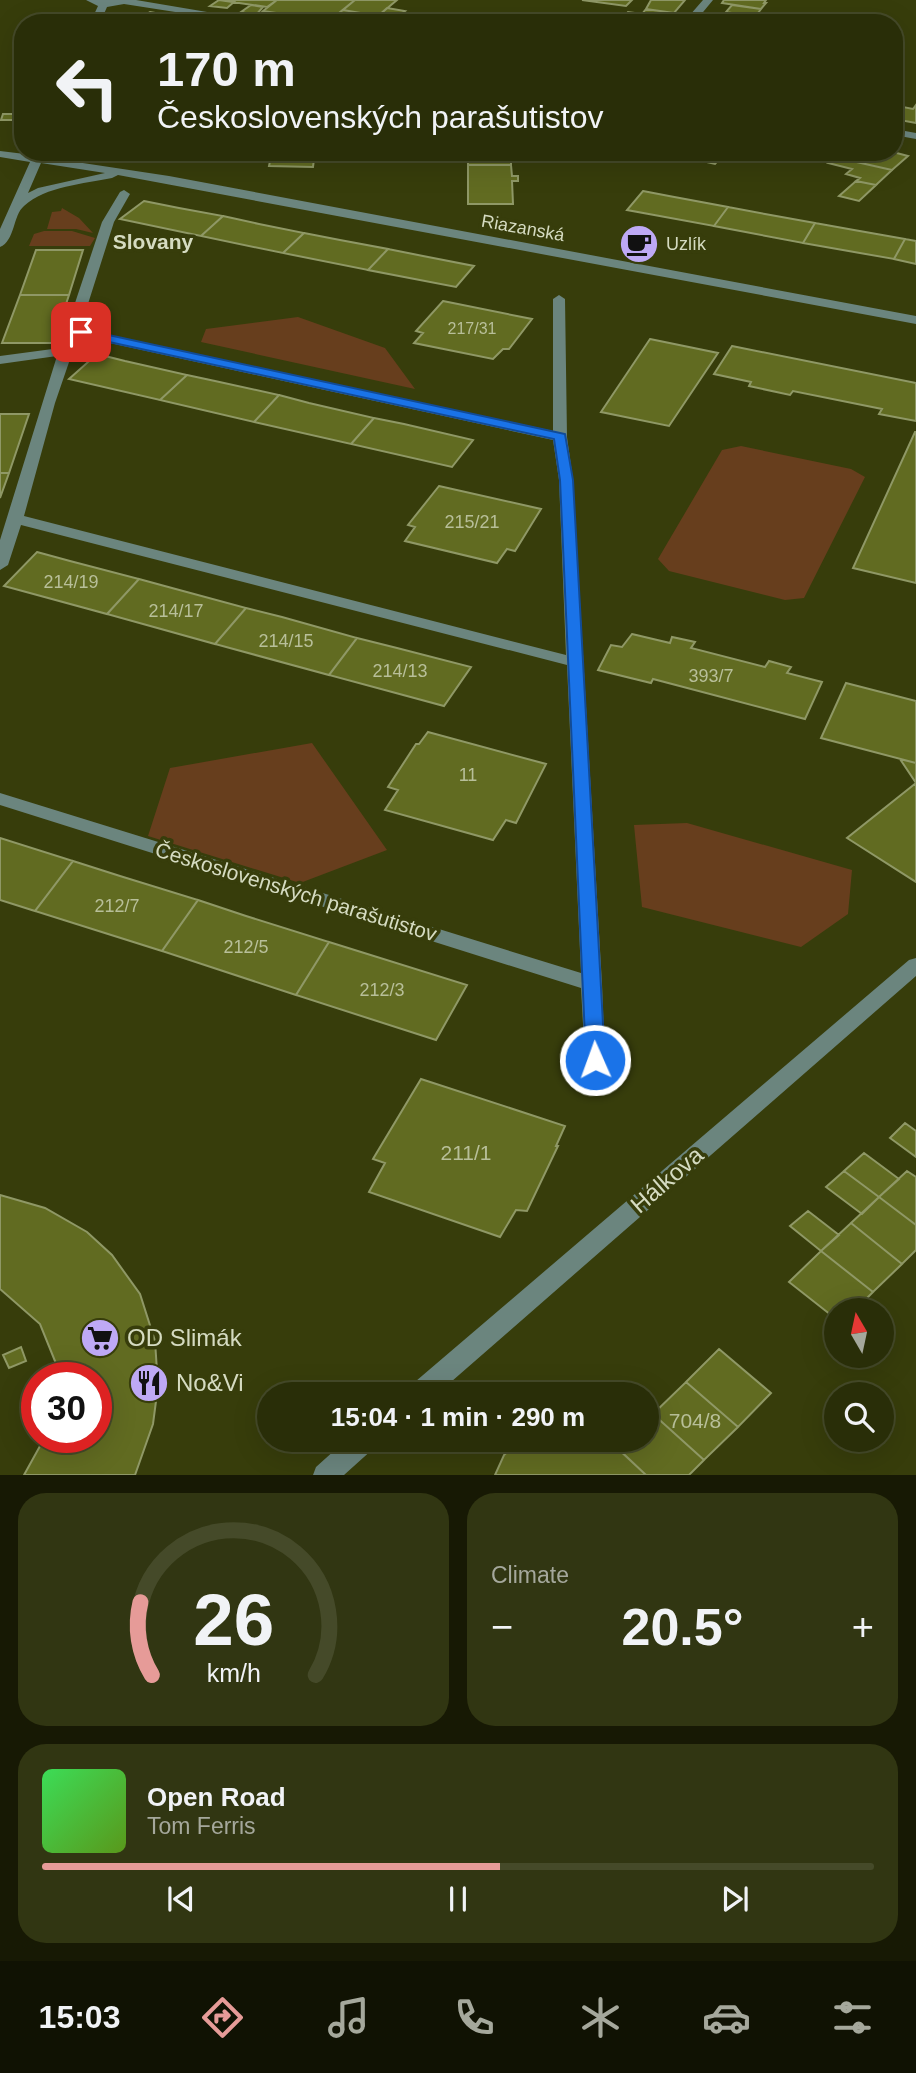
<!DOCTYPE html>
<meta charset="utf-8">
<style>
:root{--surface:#292e08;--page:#313612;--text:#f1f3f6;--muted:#a5a89c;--line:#454a29;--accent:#e69b98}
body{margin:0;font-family:Helvetica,sans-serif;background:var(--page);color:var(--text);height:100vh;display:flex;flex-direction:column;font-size:26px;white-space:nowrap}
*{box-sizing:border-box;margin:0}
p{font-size:23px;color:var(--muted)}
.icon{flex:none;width:38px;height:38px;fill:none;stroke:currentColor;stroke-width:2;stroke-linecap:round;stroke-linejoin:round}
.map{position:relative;height:1475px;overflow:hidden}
.details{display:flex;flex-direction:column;gap:18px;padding:18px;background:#171904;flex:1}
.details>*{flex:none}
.top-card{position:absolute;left:14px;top:14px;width:889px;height:147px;border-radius:28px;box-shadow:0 7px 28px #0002,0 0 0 2px var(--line);background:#292e08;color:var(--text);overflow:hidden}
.needle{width:46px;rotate:351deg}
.controls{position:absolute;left:824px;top:1298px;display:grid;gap:14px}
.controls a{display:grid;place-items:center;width:70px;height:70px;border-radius:50%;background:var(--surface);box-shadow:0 7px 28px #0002,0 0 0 2px var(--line);font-size:35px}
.speed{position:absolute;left:21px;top:1362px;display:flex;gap:14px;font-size:35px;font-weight:700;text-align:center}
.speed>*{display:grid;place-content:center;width:91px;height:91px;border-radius:50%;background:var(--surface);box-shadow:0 7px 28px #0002,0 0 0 2px var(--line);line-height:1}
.speed .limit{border:10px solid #d22;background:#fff;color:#111}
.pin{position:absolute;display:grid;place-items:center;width:60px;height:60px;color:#fff;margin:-30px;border-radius:14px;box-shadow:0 4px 10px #0006}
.me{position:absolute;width:77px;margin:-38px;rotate:358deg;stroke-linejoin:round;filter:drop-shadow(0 0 5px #0008)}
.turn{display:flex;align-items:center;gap:24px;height:147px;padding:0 28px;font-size:32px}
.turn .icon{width:91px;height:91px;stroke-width:2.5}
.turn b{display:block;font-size:49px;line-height:60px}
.big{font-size:52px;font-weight:800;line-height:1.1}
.details .card{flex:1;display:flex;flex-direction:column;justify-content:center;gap:10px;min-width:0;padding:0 24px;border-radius:28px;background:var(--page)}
.details .dial{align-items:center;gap:0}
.dial svg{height:182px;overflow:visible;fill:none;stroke:var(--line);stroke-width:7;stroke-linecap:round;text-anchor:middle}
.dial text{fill:var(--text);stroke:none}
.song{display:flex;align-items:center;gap:21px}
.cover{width:84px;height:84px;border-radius:10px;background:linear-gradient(135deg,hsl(130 70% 55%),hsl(90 70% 35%))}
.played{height:7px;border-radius:4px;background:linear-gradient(90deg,var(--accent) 55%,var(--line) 55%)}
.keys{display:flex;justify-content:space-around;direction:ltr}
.heat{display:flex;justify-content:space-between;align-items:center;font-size:38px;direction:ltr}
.details .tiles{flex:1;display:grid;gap:18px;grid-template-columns:1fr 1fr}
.card:last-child{grid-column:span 2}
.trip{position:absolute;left:257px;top:1382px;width:402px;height:70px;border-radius:35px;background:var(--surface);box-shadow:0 7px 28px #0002,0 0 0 2px var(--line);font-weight:800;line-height:70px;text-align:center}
.dock{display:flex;height:112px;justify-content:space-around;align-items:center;background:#101203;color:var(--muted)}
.dock .icon{width:49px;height:49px}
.dock .current{color:var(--accent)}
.dock b{font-size:32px;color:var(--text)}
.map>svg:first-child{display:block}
</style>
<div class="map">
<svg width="916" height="1475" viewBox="0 0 916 1475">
<rect width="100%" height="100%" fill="#373d0b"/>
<path fill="#673e1d" d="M62 208 79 218 93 233 76 229H47L52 212 61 211Z
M44 231H72L95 238 90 246H29L34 234Z
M298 317 385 348 415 389 201 342 206 329Z
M741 446 851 469 865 477 804 598 785 600 669 571 658 559 722 450Z
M312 743 387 850 300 883 148 836 170 768Z
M687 823 852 870 848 914 801 947 642 907 634 825Z"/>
<path fill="#616b21" stroke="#8f9866" stroke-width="2" d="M219 0H277L267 7Z
M219 0 234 2 227 8 210 6Z
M277 0H355L329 21 263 11Z
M355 0H397L378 16 343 10Z
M582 0H632L626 6Z
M651 0H685L674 13 646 9Z
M724 0H766L764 3H766L761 9 722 3Z
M251 5 263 7 256 15 241 12Z
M732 5 761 9 755 17 726 12Z
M387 8 405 11 396 18 419 21H329L343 10 378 16Z
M646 9 674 13 667 21 625 15 628 12 642 14Z
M150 12 166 15 156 22 139 19Z
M726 12 755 17 751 23H717Z
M639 17 667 21 634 23Z
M916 105V123L894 119V111L898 106 913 109Z
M3 114H23V117L22 120H1Z
M272 152H315L313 167 269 166Z
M468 152H511V165H468Z
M837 152H845L861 156 852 161 833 156Z
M865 152H893L908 156 892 170 852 161Z
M710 154 721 157 715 164 702 161Z
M835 156 852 161 892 170 876 185 856 181 860 178 846 174 852 169 828 163Z
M468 165H511L512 176H518V181H512L513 204H468Z
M856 181 876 185 859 201 839 196Z
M643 191 669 196 728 207 714 226 627 210Z
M144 201 179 208 223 216 201 236 120 219Z
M728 207 765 214 815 223 803 243 714 226Z
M223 216 259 224 304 233 283 253 201 236Z
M815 223 854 230 905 239 894 259 803 243Z
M304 233 340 240 388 249 368 270 283 253Z
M638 239 649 241 651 246 642 249 632 247 629 242Z
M905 239 916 241V264L894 259Z
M388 249 423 256 474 266 456 287 368 270Z
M36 250H83L69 295H20Z
M20 295H69L53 343H2Z
M443 301 532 319 509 349H503L493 359 414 343 423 333 416 331Z
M650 339 718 353 669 426 601 412Z
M732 346 916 383V421L879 414 882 409 793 391 790 395 749 386 751 382 714 374Z
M97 354 125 361 187 375 160 400 69 379Z
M187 375 215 381 279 395 254 422 160 400Z
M279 395 309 403 374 418 351 444 254 422Z
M0 414H29L9 473H0Z
M374 418 404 424 473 440 452 467 351 444Z
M915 432H916V583L853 568Z
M0 473H9L0 498Z
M439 486 541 509 515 551 507 549 497 563 405 541 415 527 408 525Z
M37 552 70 561 139 579 107 614 4 586Z
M139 579 172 588 246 608 215 644 107 614Z
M246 608 282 617 357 638 329 675 215 644Z
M632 634 670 643 672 637 695 642 691 648 765 667 769 661 791 667 787 673 822 682 805 719 653 679 651 683 598 670 611 645 622 647Z
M357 638 397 648 471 667 444 706 329 675Z
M846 683 916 701V763L821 738Z
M428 732 546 764 516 823 506 820 493 840 385 810 398 790 388 787 416 744H419Z
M900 759 916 763V783Z
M916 783V882L847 838Z
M0 838 73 861 35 911 0 900Z
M73 861 120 876 198 900 162 951 35 911Z
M198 900 246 916 329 942 296 995 162 951Z
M329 942 467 985 436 1040 296 995Z
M421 1079 565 1126 556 1146H558L527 1211 516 1210 500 1237 369 1192 385 1163 373 1159Z
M905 1123 916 1131V1157L890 1138Z
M864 1153 899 1179 879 1197 844 1171Z
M844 1171 879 1197 862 1214 826 1187Z
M907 1171 916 1177V1225L879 1197Z
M0 1195 45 1208 87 1232 112 1255 140 1294 155 1341 158 1386 153 1424 135 1475H24L45 1437H96V1377H56L57 1366 40 1324 0 1289Z
M879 1197 916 1225V1250L902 1264 851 1223Z
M808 1211 839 1235 821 1251 790 1226Z
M851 1223 902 1264 873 1292 821 1251Z
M821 1251 873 1292 854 1311H836V1319L789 1282Z
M21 1347 26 1361 9 1368 3 1355Z
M719 1349 771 1393 738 1427 686 1382Z
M686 1382 738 1427 704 1460 653 1414Z
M653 1414 704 1460 689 1475H646L617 1448 625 1440H648V1419Z
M521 1440H609L646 1475H495L504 1455Z"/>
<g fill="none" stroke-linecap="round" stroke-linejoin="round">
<path fill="#6b857e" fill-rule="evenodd" d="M86 0H136L272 23H246L124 4 107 7 100 23H90L98 6Z
M703 0H713L694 23H683Z
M894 129 916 133V139L894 135Z
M0 151 33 155 34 152H46L43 157 169 176 916 316V324L118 175 112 178C84 184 46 186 24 206 13 215 15 241 0 247V229L30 162 0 157ZM41 163 105 173 38 188 28 193Z
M124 190 130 194 114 222 80 329 553 431V299L559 295 565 299 567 437 573 480 602 984 605 1060 602 1066 595 1068 588 1066 585 1060 581 988 0 805V793L581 973 567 665 21 525 8 565 0 570V540L57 356 0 364V356L60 348 102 222 120 192ZM78 336 553 440 559 480 566 655 24 516 55 403Z
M916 958V976L436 1395H406L409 1387 909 960Z
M346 1440H377L374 1448 344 1475H313L316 1467Z"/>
</g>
<path fill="#1a73e8" stroke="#114b97" stroke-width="2" d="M81 329 565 434 573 480 605 1060 602 1065 595 1067 588 1065 586 1060 560 480 554 439 77 335 75 332Z"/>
<defs>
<g id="cafe-disc" transform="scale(2.0125)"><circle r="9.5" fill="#bea9f5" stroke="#373d0b"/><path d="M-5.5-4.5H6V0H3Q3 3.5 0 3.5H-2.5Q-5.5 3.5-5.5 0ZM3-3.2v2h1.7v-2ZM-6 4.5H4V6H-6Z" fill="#111"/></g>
<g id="supermarket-disc" transform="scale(2.0125)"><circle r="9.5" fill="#bea9f5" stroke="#373d0b"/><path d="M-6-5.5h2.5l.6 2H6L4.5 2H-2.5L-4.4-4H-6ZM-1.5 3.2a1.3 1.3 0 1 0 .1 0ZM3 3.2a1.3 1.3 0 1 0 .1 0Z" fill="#111"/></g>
<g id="restaurant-disc" transform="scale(2.0125)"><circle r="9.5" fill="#bea9f5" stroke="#373d0b"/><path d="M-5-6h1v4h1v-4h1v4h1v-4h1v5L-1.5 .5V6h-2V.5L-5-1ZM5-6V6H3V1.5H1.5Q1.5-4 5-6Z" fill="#111"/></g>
</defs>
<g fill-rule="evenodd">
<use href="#cafe-disc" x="639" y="244"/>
<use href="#supermarket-disc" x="100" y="1338"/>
<use href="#restaurant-disc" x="149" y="1383"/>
</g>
<g text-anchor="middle" stroke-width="7" stroke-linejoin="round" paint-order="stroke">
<g font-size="16" fill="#b8bf99">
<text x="472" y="334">217/31</text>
</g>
<g font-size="18" fill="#d5dbc1" stroke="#373d0b">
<text transform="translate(523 228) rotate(10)" y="6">Riazanská</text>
</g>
<g font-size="18" fill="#d5dbc1" stroke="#373d0b" text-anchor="start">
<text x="666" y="250">Uzlík</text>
</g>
<g font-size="18" fill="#b8bf99">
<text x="472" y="528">215/21</text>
<text x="71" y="588">214/19</text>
<text x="176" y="617">214/17</text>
<text x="286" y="647">214/15</text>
<text x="400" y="677">214/13</text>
<text x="711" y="682">393/7</text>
<text x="468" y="781">11</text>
<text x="117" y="912">212/7</text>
<text x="246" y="953">212/5</text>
<text x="382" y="996">212/3</text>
</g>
<g font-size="21" font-weight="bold" fill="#d5dbc1" stroke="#373d0b">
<text x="153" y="249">Slovany</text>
</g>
<g font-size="21" fill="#d5dbc1" stroke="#373d0b">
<text transform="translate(296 892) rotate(17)" y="7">Československých parašutistov</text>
</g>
<g font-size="21" fill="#b8bf99">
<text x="466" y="1160">211/1</text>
<text x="695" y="1428">704/8</text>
</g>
<g font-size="24" fill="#d5dbc1" stroke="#373d0b">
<text transform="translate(667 1180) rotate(-41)" y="8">Hálkova</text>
</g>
<g font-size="24" fill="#d5dbc1" stroke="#373d0b" text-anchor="start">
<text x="127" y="1346">OD Slimák</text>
<text x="176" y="1391">No&amp;Vi</text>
</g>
</g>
</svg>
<div class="controls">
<a><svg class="needle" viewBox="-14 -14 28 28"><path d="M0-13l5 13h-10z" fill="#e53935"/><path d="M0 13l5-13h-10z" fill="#a5a89c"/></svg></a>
<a><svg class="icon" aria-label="search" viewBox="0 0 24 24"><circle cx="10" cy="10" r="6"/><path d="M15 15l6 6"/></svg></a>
</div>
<div class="speed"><div class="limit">30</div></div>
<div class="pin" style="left:81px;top:332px;background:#d93025"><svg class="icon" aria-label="arrive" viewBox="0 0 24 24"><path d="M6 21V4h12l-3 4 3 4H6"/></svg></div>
<svg class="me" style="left:595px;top:1060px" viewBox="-20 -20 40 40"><circle r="17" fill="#1a73e8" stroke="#fff" stroke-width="3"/><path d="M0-11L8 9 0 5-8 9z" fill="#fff"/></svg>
<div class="trip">15:04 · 1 min · 290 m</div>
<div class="top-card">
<div class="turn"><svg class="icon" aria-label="left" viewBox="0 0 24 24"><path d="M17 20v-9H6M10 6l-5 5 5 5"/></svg><div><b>170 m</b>Československých parašutistov</div></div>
</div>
</div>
<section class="details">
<div class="tiles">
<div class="card dial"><svg viewBox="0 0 100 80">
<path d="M14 69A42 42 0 1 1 86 69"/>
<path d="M14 69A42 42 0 0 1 9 37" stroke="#e69b98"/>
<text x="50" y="56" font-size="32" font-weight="700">26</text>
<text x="50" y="72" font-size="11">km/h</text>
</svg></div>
<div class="card"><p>Climate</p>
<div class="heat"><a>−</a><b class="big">20.5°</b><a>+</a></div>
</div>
<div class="card">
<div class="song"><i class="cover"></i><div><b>Open Road</b><p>Tom Ferris</p></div></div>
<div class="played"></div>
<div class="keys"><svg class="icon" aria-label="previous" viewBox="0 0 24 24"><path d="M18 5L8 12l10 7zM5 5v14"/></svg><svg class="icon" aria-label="pause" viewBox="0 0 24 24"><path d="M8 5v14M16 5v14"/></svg><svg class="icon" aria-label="next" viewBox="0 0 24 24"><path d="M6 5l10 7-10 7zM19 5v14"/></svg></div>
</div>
</div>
</section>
<nav class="dock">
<b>15:03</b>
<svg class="icon current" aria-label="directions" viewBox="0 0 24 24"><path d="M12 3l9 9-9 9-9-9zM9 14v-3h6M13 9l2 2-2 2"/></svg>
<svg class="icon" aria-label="music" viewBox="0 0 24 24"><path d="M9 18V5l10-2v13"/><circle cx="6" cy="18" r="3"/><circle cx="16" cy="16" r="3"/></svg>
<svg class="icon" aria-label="phone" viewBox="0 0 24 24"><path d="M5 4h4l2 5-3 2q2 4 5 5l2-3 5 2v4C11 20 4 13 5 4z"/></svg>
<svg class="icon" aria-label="climate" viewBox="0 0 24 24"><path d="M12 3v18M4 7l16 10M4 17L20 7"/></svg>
<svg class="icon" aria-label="car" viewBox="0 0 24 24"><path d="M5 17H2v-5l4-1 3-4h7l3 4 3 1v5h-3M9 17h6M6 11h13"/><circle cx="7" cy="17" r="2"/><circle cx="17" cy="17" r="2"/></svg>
<svg class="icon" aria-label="filters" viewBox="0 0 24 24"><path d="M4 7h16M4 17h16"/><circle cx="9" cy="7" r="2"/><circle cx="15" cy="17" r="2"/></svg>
</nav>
